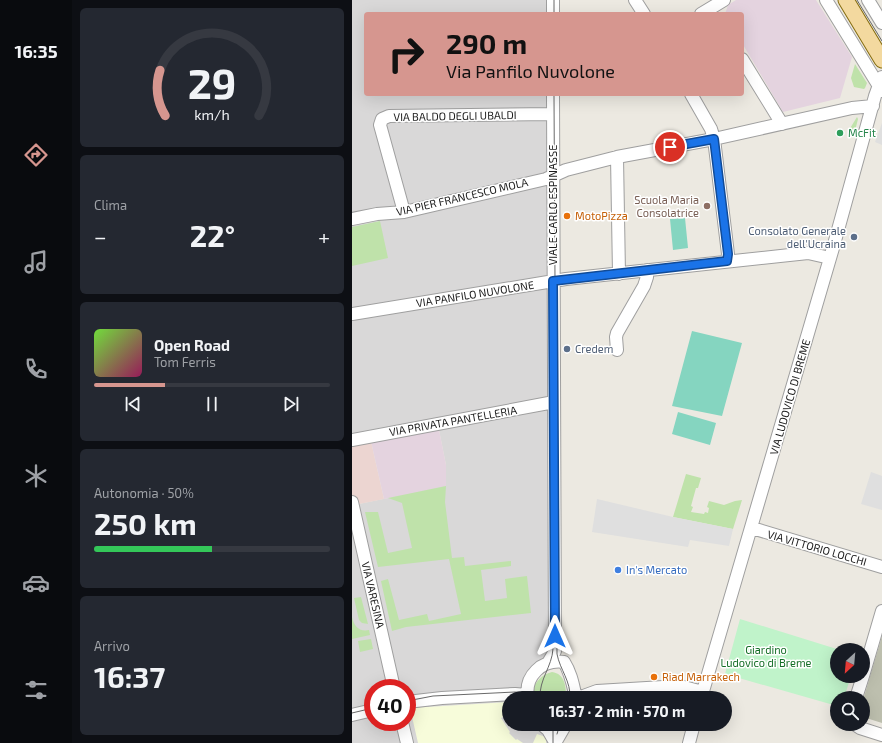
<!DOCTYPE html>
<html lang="it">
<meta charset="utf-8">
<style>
:root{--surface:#171b24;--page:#242831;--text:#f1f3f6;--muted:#9ea1a6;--line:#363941;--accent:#d6968f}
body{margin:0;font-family:"Exo 2",sans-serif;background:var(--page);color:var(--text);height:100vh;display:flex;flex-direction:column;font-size:15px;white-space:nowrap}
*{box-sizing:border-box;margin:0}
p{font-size:13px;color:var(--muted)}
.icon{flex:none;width:22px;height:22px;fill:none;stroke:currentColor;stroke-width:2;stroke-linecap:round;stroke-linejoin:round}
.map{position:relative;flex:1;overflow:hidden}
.panel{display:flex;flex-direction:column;gap:8px;padding:8px;background:#0d0f14;width:280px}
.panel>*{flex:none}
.banner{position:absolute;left:12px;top:12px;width:380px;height:84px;border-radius:4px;box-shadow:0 4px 16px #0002;background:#d6968f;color:#111;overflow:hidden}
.needle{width:26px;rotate:206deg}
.buttons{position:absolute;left:478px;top:643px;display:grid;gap:8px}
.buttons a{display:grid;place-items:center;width:40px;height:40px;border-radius:50%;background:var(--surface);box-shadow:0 4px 16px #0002;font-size:20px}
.speed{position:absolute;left:12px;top:679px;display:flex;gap:8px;font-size:20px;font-weight:700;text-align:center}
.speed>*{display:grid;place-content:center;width:52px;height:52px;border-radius:50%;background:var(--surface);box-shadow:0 4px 16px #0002;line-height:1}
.speed .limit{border:6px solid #d22;background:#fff;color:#111}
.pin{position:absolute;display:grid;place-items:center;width:34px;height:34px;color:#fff;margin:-17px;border:2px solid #fff;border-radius:50%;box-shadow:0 1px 4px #0007}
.me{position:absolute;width:44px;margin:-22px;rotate:0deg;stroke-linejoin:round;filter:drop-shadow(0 0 3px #0008)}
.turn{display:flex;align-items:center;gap:14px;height:84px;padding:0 16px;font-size:18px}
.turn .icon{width:52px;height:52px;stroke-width:2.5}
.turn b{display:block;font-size:28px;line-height:34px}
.big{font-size:30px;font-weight:700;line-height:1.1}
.panel .card{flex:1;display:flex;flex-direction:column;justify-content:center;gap:6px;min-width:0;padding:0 14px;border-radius:6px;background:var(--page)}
.panel .dial{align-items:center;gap:0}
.dial svg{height:104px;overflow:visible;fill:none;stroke:var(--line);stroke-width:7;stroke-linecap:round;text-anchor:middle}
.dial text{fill:var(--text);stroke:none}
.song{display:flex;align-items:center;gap:12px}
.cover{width:48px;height:48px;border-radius:6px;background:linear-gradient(135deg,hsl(100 70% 55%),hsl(330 70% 35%))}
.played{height:4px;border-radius:2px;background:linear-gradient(90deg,var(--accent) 30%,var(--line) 30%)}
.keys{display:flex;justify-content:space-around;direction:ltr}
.heat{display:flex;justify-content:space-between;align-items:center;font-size:22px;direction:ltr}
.charge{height:6px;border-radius:3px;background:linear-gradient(90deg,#34c759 50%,var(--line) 0)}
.trip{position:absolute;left:150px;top:691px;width:230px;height:40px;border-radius:20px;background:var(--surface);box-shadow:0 4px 16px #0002;font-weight:700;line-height:40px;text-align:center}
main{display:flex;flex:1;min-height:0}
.menu{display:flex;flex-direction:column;width:72px;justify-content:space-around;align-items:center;background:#090b0e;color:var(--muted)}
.menu .icon{width:28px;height:28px}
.menu .on{color:var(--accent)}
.menu b{font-size:18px;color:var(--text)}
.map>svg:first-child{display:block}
</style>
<main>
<nav class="menu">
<b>16:35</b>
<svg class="icon on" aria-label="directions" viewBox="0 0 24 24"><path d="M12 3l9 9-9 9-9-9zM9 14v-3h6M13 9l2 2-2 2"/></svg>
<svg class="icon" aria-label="music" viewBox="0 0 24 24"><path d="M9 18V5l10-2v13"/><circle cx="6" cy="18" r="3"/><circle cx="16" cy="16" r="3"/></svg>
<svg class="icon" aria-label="phone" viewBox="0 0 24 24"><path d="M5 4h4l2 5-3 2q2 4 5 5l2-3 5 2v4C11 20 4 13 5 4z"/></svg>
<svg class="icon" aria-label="climate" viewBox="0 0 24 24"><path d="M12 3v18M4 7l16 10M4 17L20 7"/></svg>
<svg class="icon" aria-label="car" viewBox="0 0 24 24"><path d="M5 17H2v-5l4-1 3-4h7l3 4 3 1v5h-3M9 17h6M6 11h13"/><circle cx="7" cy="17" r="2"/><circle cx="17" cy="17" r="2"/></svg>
<svg class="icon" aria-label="filters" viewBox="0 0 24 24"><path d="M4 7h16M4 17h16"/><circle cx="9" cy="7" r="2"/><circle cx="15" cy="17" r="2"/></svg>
</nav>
<section class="panel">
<div class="card dial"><svg viewBox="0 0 100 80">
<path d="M14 69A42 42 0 1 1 86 69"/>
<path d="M14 69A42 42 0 0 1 10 34" stroke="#d6968f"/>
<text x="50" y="56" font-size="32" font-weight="700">29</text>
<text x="50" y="72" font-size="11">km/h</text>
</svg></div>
<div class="card"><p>Clima</p>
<div class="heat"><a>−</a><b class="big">22°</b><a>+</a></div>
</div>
<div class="card">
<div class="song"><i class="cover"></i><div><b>Open Road</b><p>Tom Ferris</p></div></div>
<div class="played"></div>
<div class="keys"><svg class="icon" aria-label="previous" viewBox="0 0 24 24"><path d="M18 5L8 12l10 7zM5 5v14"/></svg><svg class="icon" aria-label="pause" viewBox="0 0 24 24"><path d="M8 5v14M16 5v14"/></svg><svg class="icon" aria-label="next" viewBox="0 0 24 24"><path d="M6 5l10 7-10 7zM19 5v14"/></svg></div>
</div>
<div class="card"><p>Autonomia · 50%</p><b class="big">250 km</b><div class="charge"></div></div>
<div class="card"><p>Arrivo</p><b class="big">16:37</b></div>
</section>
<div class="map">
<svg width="530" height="743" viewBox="0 0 530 743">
<rect width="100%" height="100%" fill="#ece9e1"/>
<path fill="#d9d8d8" d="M0 0H200V14H14V94H200L201 402 0 440Z
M200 404 204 661 174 686 157 698V724H186L203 743H55V688H43L2 505 41 497 94 465 86 425Z
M0 504 42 688H21V709L0 714Z
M21 713V722H49L54 743H0V720Z"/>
<path fill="#ecd5d1" d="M18 437 32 499 2 505 0 497V440Z"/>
<path fill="#e4d3df" d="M384 0H464L500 57 488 98 431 112 390 43V14H373L376 5Z
M86 425 94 465V486L32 499 18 437Z"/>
<path fill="#f7fcda" d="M157 702V714L149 718 158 732 157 733 164 740 165 739 171 743H66L58 708Z
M185 734 194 737V743H181Z"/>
<path fill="#bdbfae" d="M530 636V723L511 717V700Z"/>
<path fill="#bfe2aa" d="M503 64 515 83 513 88 512 89 502 87 499 78Z
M505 117 506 119 502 135 497 130Z
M28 221 36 258 0 266V227Z
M334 474 349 478 346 488H344L339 506 341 507 339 512 352 514 353 512 356 513 357 508 355 507 357 501 372 505 383 501 390 500 381 529 321 517Z
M94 486 93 502 100 558 112 557 113 566 159 561V566L129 570 133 601 155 598 153 579 175 576 179 613 54 627 40 631 29 581 36 579 47 620 75 614 77 621 109 614 97 559 26 567 13 512H26L36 553 60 548 50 503 36 498Z
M9 597 16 624 10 623 7 620 2 598Z
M0 617C2 626 7 632 17 630L18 635 0 639Z
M19 639 21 649 8 652 6 641Z
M200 672C213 674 214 686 214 698H194L180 691C184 681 189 675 200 672Z"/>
<path fill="#c0f3ca" d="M388 619 488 650H485V676H499L492 698H485V706L373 674Z"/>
<path fill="#85d5c0" d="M333 218 336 248 321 250 318 219Z
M340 331 390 343 370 416 320 406Z
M326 412 364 423 358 445 320 434Z"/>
<path fill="#dfdfdf" d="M530 123V145L523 142Z
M519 472 530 476V510L509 504Z
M245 499 321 517 381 529 377 546 338 540 336 547 240 532Z"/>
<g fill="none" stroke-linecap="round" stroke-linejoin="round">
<g stroke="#9f9f9f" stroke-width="14">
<path id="minor" d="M201 0V14
M283 0 292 14
M474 0 530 91
M516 0 530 23
M349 14 372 0
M390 59 430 124
M339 94 359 129 362 139 376 254 375 261
M265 157 267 274
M52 212 28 125 30 119 37 116 201 114
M0 219 25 214 52 212 194 179 214 170 265 157 362 139 500 108 521 106
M0 314 214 279 456 253 478 258
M265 350 264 337 265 333 292 286 295 277V270
M0 440 202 402
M0 502 42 688
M400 528 530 567
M196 663 203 651 201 94
M511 676 530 611
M176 698C172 676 190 659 212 662 219 673 221 685 224 698
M226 698 245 691 328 686 351 692
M349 698 481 248 523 96 530 77
M504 698 511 676
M55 702 90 698 163 694 175 695
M0 715 21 710
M50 722 55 743
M189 724 196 730 203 742
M502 724 508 728 530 735
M203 743 214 724
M337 743 342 724"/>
</g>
<g stroke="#856c0d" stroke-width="17">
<path id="major" d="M494 0 530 60"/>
</g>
<use href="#minor" stroke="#fff" stroke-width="12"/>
<use href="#major" stroke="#f3d99f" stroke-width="15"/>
<path stroke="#696969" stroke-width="1" d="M202 0V14
M505 0 530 41
M202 94 205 654C208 670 219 681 218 698
M188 698C187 679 200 667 201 649
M55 701 81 696 163 692 175 693 189 698
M0 713 21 708
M199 724 201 731V743
M205 734 208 724"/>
</g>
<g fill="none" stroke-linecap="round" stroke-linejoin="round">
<g stroke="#114b97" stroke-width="10">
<path id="route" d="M203 636 201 281 375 261 376 254 362 139 318 147"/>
</g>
<use href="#route" stroke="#1a73e8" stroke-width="7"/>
</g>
<circle fill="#2e9e5b" stroke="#fff" stroke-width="1.5" cx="488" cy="133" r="4"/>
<circle fill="#8d6e63" stroke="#fff" stroke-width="1.5" cx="355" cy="206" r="4"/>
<g fill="#e8710a" stroke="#fff" stroke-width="1.5">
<circle cx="215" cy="216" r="4"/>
<circle cx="302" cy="677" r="4"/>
</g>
<g fill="#5c6f8a" stroke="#fff" stroke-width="1.5">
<circle cx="502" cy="237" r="4"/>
<circle cx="215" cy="349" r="4"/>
</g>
<circle fill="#3f7fe0" stroke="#fff" stroke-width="1.5" cx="266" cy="570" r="4"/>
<g text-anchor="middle" stroke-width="3" stroke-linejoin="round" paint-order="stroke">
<g font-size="11" fill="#1b1b1b" stroke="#fff">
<text transform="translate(103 116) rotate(-1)" y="4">VIA BALDO DEGLI UBALDI</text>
<text transform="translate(110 197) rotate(-13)" y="4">VIA PIER FRANCESCO MOLA</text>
<text transform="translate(201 205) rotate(-90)" y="4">VIALE CARLO ESPINASSE</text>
<text transform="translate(123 294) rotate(-9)" y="4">VIA PANFILO NUVOLONE</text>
<text transform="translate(438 397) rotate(-74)" y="4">VIA LUDOVICO DI BREME</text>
<text transform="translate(101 421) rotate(-10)" y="4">VIA PRIVATA PANTELLERIA</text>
<text transform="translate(465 548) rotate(16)" y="4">VIA VITTORIO LOCCHI</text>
<text transform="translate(21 595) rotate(77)" y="4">VIA VARESINA</text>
</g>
<g font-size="11" fill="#27864d" stroke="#fff" text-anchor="start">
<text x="496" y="137">McFit</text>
</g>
<g font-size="11" fill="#785e54" stroke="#fff" text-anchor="end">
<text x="347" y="204">Scuola Maria<tspan x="347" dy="13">Consolatrice</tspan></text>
</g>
<g font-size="11" fill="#c56008" stroke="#fff" text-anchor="start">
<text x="223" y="220">MotoPizza</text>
<text x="310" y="681">Riad Marrakech</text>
</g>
<g font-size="11" fill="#4e5e75" stroke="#fff" text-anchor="end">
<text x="494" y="235">Consolato Generale<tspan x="494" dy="13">dell'Ucraina</tspan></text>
<text x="223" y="353" text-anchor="start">Credem</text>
</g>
<g font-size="11" fill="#366cbe" stroke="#fff" text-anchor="start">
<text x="274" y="574">In's Mercato</text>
</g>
<g font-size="11" fill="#146e26" stroke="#fff">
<text x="414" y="654">Giardino<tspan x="414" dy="13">Ludovico di Breme</tspan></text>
</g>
</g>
</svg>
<div class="buttons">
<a><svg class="needle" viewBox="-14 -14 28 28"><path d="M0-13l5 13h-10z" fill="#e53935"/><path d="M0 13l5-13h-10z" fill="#9ea1a6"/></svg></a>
<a><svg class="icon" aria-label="search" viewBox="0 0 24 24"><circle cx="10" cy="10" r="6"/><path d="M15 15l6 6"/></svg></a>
</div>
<div class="speed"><div class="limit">40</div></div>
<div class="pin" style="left:318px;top:147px;background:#d93025"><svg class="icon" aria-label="arrive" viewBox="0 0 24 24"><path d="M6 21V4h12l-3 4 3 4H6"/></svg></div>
<svg class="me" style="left:203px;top:636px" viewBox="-20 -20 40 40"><path d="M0-17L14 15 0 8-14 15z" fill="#1a73e8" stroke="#fff" stroke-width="4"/></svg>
<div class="trip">16:37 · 2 min · 570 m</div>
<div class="banner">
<div class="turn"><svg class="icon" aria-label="right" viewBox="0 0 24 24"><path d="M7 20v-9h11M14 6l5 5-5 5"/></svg><div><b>290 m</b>Via Panfilo Nuvolone</div></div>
</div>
</div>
</main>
